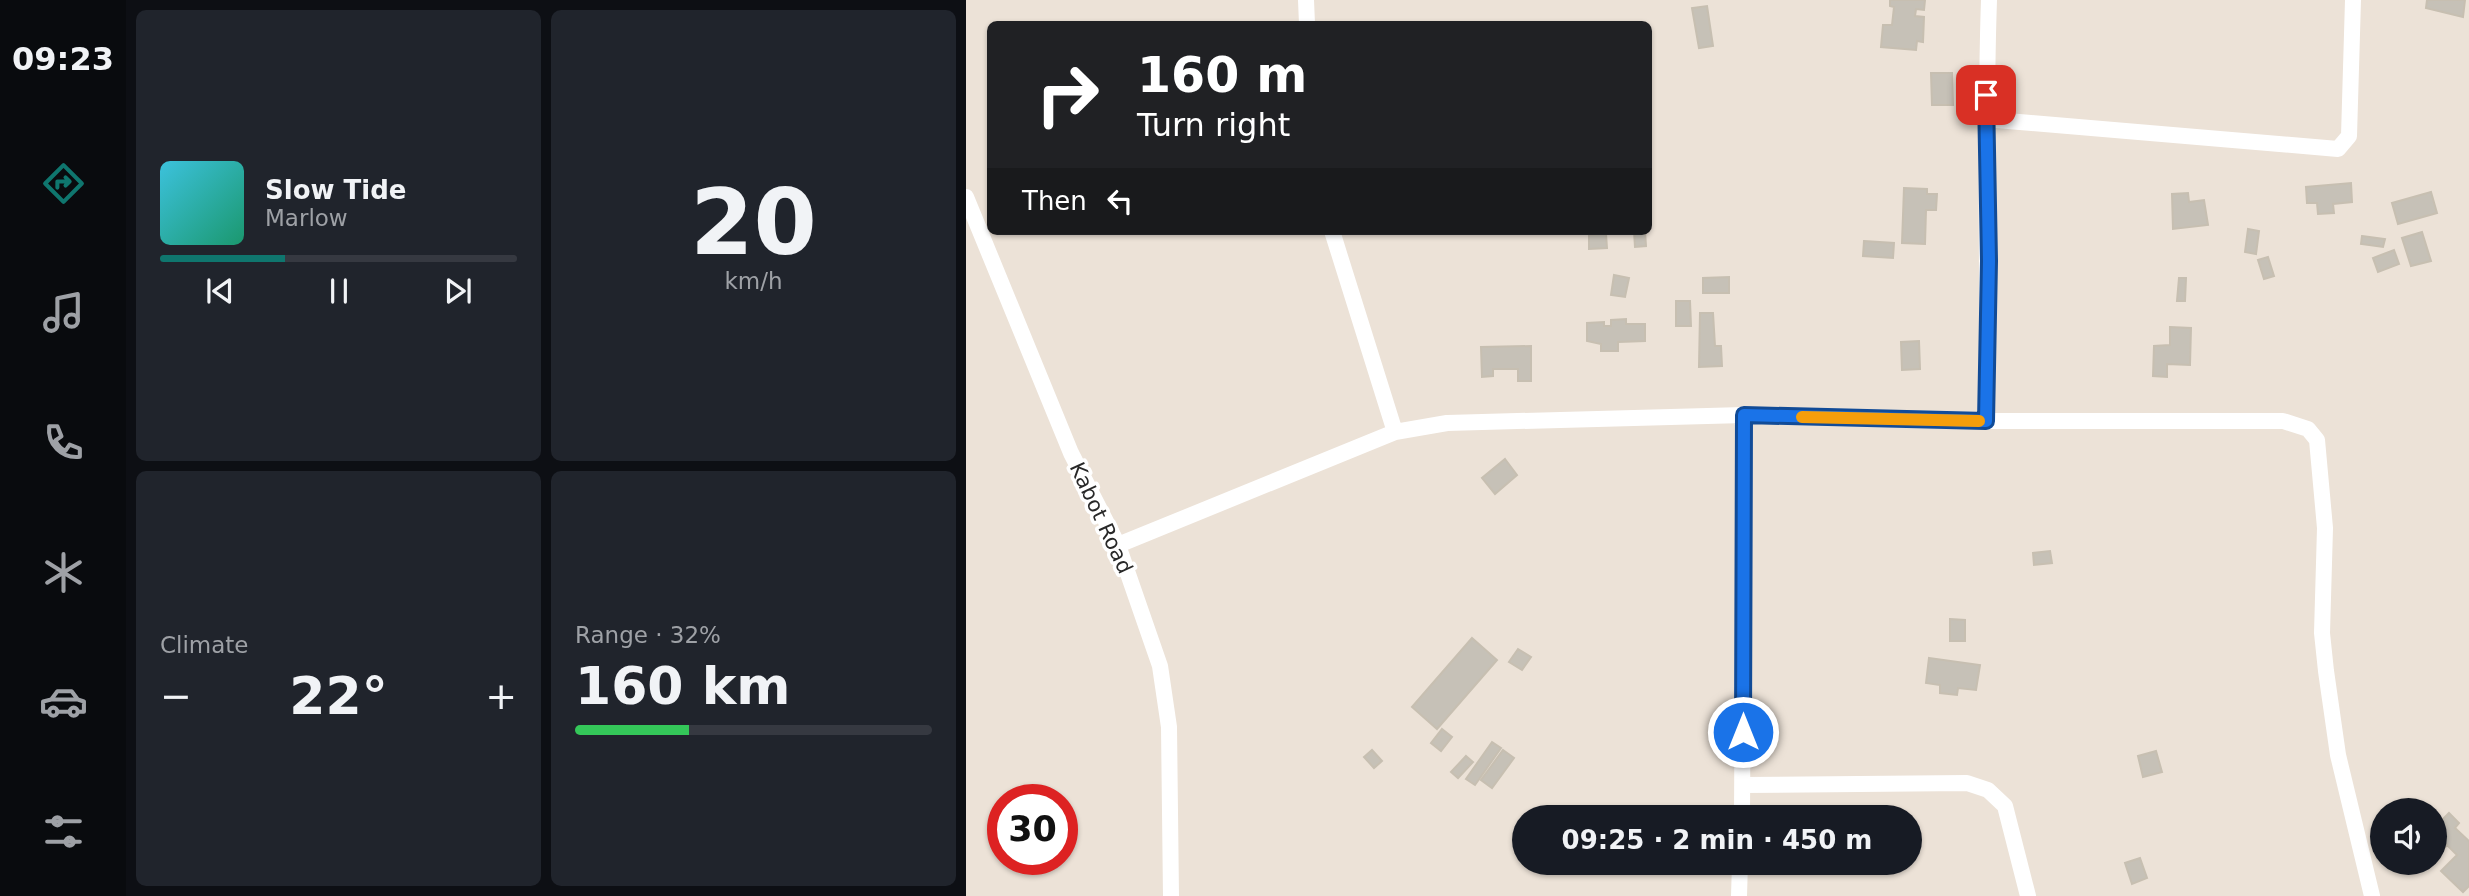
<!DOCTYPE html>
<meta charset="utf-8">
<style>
:root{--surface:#171b24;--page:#20242c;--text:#f1f3f6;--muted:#9ea1a6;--line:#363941;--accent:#0f766e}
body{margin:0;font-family:"DejaVu Sans",sans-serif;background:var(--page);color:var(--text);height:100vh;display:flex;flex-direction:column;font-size:26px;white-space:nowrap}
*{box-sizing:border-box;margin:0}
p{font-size:23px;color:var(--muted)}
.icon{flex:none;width:38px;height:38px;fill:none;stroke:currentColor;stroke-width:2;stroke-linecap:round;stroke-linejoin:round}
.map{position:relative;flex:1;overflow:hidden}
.sheet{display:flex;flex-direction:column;gap:10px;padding:10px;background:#0d0f14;width:840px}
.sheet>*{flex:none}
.banner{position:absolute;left:21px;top:21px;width:665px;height:214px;border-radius:10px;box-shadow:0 2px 5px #0004;background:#202124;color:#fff;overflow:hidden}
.buttons{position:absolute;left:1404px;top:798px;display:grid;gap:14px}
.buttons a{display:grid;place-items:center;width:77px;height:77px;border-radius:50%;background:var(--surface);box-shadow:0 2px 5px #0004;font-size:35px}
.speed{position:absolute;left:21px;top:784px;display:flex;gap:14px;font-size:35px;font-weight:700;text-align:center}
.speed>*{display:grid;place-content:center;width:91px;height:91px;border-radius:50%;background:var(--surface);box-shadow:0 2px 5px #0004;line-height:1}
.speed .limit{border:10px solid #d22;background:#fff;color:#111}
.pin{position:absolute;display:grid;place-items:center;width:60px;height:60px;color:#fff;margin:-30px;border-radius:14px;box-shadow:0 4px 10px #0006}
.me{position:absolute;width:77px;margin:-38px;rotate:0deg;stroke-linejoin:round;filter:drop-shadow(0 0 5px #0008)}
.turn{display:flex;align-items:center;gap:24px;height:147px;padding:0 35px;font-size:32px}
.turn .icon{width:91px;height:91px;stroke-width:2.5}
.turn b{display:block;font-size:49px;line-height:60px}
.then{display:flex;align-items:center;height:66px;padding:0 35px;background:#0003;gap:14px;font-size:26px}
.big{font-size:52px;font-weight:700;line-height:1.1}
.sheet .tile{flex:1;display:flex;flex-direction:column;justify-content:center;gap:10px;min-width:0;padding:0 24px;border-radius:10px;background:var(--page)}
.sheet .dial{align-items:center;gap:0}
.dial b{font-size:91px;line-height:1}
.song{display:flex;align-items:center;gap:21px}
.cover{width:84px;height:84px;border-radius:10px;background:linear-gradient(135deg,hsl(190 70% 55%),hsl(160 70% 35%))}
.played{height:7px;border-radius:4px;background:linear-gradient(90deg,var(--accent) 35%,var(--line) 35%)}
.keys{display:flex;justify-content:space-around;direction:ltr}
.heat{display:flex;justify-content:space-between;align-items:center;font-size:38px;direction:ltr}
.charge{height:10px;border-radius:5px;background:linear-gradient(90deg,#34c759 32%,var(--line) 0)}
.sheet .tiles{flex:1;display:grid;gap:10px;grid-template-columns:repeat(2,1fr)}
.trip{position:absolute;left:546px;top:805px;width:410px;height:70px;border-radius:35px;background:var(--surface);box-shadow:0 2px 5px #0004;font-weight:700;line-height:70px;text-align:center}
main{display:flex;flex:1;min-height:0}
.menu{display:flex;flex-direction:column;width:126px;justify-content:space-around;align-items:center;background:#090b0e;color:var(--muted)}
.menu .icon{width:49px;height:49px}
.menu .selected{color:var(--accent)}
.menu b{font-size:32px;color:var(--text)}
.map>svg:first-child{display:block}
</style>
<main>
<nav class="menu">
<b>09:23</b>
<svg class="icon selected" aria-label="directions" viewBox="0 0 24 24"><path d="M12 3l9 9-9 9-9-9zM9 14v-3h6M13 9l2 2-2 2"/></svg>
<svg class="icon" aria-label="music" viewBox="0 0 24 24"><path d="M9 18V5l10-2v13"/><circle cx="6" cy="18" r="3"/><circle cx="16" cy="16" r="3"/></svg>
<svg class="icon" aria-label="phone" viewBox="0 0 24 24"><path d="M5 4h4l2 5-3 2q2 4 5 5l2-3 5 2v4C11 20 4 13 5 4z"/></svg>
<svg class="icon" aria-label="climate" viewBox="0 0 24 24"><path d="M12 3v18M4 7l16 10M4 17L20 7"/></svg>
<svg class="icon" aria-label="car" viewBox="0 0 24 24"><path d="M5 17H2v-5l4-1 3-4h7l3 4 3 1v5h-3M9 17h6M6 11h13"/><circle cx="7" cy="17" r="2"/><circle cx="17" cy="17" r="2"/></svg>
<svg class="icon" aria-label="filters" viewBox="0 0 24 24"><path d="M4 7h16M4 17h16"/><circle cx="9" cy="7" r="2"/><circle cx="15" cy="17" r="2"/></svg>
</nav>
<section class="sheet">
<div class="tiles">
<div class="tile">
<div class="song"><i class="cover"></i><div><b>Slow Tide</b><p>Marlow</p></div></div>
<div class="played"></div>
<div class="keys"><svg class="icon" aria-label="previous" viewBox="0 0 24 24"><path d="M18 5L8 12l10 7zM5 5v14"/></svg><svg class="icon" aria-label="pause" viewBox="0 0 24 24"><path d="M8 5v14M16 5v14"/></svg><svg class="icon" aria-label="next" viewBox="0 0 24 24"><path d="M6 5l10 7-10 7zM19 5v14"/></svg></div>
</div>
<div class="tile dial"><b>20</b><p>km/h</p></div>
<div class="tile"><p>Climate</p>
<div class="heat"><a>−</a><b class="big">22°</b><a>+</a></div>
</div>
<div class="tile"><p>Range · 32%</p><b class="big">160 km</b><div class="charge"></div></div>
</div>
</section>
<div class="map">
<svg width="1503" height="896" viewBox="0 0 1503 896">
<rect width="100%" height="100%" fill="#ece2d7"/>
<path fill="#c6c1b7" stroke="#c7bfb1" stroke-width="2" d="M924 0H959L958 10 950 9 949 16 958 17 957 42 951 41 950 50 915 47 917 25H926L928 7 924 6Z
M1461 0H1499L1497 17 1460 8Z
M741 6 747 46 733 48 726 8Z
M965 73H986L987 105H966Z
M1385 183 1386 202 1367 204 1368 213 1352 214 1351 203H1341L1340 187Z
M938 188 961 189V194H971L970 210H960L959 244 936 243Z
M1465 192 1471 213 1432 224 1426 203Z
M1222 193 1223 202 1238 200 1242 225 1207 229 1206 194Z
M1282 229 1293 231 1290 254 1279 252Z
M668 231H679L680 246 669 247Z
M1456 232 1465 261 1445 266 1436 238Z
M640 234 641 248 623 249V235Z
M1396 236 1419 239 1417 247 1395 244Z
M898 241 928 243 927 258 897 256Z
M1428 250 1433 264 1412 272 1407 258Z
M1302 257 1308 276 1298 279 1292 260Z
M648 275 663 278 659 297 645 295Z
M763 277V293H737V278Z
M1213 278H1220L1219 301H1211Z
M710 301H724L725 326H710Z
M734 313H747L749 346H755L756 366 733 367Z
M660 319V324H679V341L652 342V351H635V344L621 341V323L638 322V326H645V320Z
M1204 327 1225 328 1224 365 1201 364V377L1187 376 1188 346 1204 345Z
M953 341 954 369 936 370 935 342Z
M565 346V381H552V369H527V376L516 377 515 347Z
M539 459 551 475 529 494 516 478Z
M1084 551 1086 563 1068 565 1067 553Z
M984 619 999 620V641H984Z
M506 638 531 660 471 729 446 707Z
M552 649 565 657 556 670 543 662Z
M963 658 1014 665 1010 690 992 688 991 695 974 693V685L960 683Z
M476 729 486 737 475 751 465 743Z
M526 742 535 748 509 785 500 779Z
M406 750 416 761 408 768 398 757Z
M537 750 548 758 526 788 515 780Z
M1190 751 1196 772 1177 777 1172 756Z
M500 756 507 762 492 778 485 772Z
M1483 813 1493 823 1489 828 1503 841V886L1497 892 1475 871 1491 855 1481 845 1468 859V828Z
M1174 858 1181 878 1166 884 1159 863Z"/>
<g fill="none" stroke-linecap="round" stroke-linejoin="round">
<path stroke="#fff" stroke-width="16" d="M340 0 341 24
M1019 119 1372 149 1383 136 1387 0
M0 197 105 453 152 545 194 666 203 727 205 896
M366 231 429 432
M1020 421H1317L1342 429 1351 440 1359 528 1356 633 1360 671 1372 755 1406 896
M152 545 429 432 481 423 778 415 1020 421C1023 281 1018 140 1023 0
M777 785 1001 783 1022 790 1039 806 1062 896
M776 817 778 415
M773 896 774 863"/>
</g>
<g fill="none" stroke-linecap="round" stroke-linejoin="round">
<g stroke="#114b97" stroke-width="18">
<path id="route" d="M777 732 778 415 1020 421 1023 261 1020 95"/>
</g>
<use href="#route" stroke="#1a73e8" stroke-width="12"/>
<path stroke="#f59e0b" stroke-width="12" d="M836 417 1013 421"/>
</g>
<g text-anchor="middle" stroke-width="7" stroke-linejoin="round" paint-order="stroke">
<g font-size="21" fill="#282828" stroke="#fff">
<text transform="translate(135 518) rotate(65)" y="7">Kabot Road</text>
</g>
</g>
</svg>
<div class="buttons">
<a><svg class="icon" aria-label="sound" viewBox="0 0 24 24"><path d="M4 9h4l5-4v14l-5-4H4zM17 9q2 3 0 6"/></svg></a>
</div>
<div class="speed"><div class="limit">30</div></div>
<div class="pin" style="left:1020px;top:95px;background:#d93025"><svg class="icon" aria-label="arrive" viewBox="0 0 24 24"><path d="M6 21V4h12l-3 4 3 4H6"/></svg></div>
<svg class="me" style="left:777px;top:732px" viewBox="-20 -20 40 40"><circle r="17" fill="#1a73e8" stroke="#fff" stroke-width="3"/><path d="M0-11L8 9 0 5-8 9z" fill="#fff"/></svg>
<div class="trip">09:25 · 2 min · 450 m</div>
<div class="banner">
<div class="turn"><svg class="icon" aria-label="right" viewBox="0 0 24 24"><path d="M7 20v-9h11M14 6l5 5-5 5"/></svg><div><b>160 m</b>Turn right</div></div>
<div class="then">Then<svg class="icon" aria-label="left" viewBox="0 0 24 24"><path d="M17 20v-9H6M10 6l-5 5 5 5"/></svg></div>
</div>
</div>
</main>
